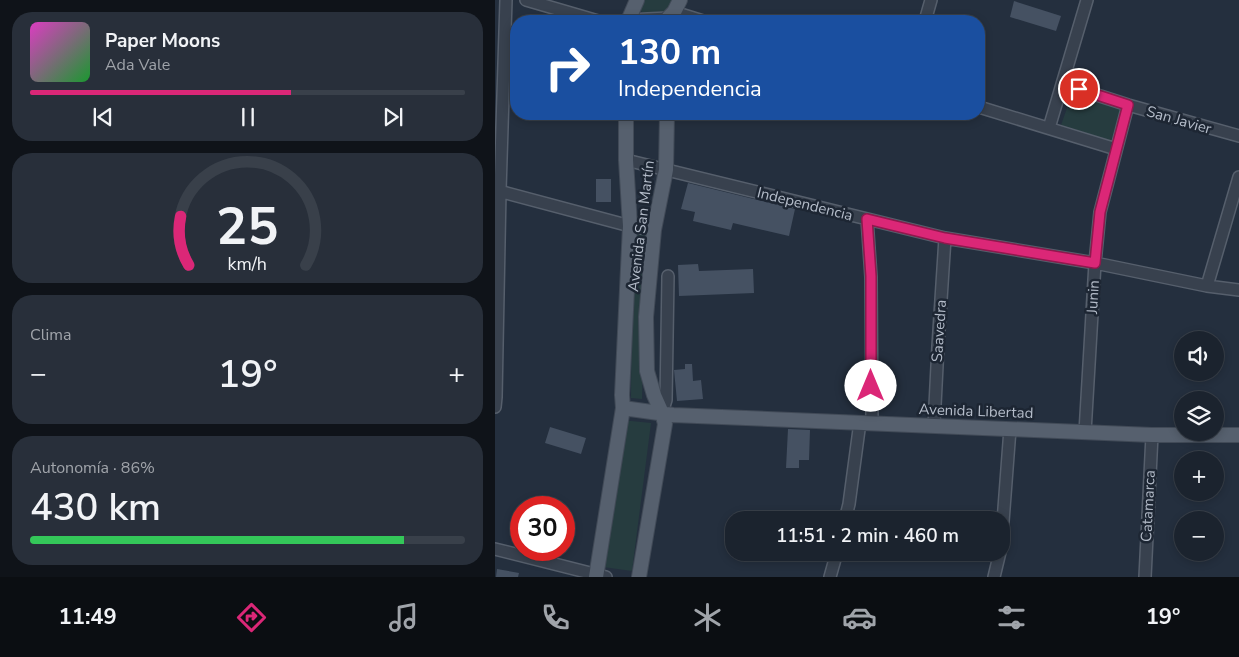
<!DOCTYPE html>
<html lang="es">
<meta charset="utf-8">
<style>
:root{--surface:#1b232e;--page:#282f3a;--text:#f1f3f6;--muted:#a0a4aa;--line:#39404a;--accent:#db2777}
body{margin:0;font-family:"Nunito Sans",sans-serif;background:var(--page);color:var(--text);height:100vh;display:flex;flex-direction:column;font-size:19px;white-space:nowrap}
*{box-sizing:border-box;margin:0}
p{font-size:16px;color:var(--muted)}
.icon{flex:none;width:28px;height:28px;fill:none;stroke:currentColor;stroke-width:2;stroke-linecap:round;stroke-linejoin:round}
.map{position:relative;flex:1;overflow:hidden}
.panel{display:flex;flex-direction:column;gap:12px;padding:12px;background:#0f1319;width:495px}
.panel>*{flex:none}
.top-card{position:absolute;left:15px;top:15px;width:475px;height:105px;border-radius:20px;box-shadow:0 2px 8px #0003,0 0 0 1px var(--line);background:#1a4fa0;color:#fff;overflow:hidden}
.buttons{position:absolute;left:679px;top:331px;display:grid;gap:10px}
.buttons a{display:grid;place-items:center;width:50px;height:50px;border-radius:50%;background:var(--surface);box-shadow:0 2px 8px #0003,0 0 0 1px var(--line);font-size:25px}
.speed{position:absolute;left:15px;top:496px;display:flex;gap:10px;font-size:25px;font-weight:700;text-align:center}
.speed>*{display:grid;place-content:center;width:65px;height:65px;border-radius:50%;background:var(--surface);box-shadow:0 2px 8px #0003,0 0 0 1px var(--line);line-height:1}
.speed .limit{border:8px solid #d22;background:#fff;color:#111}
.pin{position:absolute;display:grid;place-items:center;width:42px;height:42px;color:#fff;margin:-21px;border:2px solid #fff;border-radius:50%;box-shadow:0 1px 5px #0007}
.me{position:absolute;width:55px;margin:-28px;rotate:0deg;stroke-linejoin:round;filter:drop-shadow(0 0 4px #0008)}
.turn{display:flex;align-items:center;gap:18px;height:105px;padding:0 25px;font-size:22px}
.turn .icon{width:65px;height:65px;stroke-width:2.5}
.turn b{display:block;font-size:35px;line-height:42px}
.big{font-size:38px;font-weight:600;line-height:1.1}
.panel .tile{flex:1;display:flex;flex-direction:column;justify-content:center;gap:8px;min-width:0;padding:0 18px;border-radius:20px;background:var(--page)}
.panel .dial{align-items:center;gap:0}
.dial svg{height:130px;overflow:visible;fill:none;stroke:var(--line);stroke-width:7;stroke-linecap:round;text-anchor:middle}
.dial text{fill:var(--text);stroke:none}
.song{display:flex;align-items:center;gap:15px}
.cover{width:60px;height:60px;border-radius:8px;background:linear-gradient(135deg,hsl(310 70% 55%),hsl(130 70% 35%))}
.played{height:5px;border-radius:2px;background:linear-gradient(90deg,var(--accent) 60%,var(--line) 60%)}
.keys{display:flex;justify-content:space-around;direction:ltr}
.heat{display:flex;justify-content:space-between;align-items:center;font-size:28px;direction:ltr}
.charge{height:8px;border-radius:4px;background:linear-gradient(90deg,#34c759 86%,var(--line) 0)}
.trip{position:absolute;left:230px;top:511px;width:285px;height:50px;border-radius:20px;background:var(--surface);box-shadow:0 2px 8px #0003,0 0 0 1px var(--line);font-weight:600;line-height:50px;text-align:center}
.menu{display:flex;height:80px;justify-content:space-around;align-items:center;background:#0b0e12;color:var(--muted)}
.menu .icon{width:35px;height:35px}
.menu .on{color:var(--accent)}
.menu b{font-size:22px;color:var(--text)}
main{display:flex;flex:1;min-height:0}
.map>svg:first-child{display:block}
</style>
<main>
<section class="panel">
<div class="tile">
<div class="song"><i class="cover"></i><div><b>Paper Moons</b><p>Ada Vale</p></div></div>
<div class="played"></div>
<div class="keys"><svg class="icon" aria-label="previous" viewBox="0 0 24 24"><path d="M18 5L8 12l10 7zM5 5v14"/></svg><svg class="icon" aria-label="pause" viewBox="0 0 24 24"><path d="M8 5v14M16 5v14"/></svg><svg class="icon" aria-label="next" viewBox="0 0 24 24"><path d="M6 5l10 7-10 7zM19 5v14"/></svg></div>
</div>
<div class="tile dial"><svg viewBox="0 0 100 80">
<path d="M14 69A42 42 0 1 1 86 69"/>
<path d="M14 69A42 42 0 0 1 9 39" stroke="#db2777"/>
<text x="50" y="56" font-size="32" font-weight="700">25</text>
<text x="50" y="72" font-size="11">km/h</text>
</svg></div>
<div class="tile"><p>Clima</p>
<div class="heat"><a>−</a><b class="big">19°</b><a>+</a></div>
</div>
<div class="tile"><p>Autonomía · 86%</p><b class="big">430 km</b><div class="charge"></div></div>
</section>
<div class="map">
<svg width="744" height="577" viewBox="0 0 744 577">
<rect width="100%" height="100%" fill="#242f3e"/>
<path fill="#263c3f" d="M147 0H179L171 11 149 13 147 12 144 8Z
M577 94 626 109 616 141 566 125Z
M137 230 151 234 147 399 136 398Z
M126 420 156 423 137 571 108 567Z"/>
<path fill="#455162" d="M519 1 566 16 561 31 515 17Z
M101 179H116V202H101Z
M193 183 300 209 294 236 238 223 236 230 198 221 200 212 186 209Z
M203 264 204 271 258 269 259 293 184 296 183 265Z
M190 364H197L198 381 206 380 208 399 182 401 179 370 190 369Z
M55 427 91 438 86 454 50 443Z
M293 429 315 430 314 460H304V468H291Z
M2 569 24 573 23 577H1Z"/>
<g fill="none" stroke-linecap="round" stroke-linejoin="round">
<g stroke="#565f6c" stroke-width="14">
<path id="minor" d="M31 0 103 21
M179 12 208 21
M133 20 173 18
M430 21 436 0
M568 84 633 105 744 136
M484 107 621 149
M554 128 592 0
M131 160 450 238 600 263 712 286 744 290
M0 190 135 226 159 230
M372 219 376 277 377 423
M712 286 744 177
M0 407 1 397 5 191 11 0
M167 413 171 400 173 276
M439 425 443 346 450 238
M590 432 600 263 605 212 633 105
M350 520 354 504 365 422
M506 548 515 429
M0 549 111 577
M335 577 342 552
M499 577 505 552
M650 577 657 435"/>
</g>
<g stroke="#414a57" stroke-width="16">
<path id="major" d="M133 21 142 0
M173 21V18L179 12 185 0
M128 408 178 415 657 435H744
M101 577 128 408 127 395 135 226 131 160V114
M144 577 170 424 167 413 159 395 152 371 151 317 159 230 171 170 172 114"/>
</g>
<use href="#minor" stroke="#38414e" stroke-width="11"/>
<use href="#major" stroke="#56606e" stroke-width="14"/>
</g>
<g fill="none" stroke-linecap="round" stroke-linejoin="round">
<g stroke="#8e194d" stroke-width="12">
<path id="route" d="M376 386V276L372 219 450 238 600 263 605 212 633 105 584 89"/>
</g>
<use href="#route" stroke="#db2777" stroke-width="9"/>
</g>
<g text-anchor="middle" stroke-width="5" stroke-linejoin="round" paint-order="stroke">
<g font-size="15" fill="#b4bcc9" stroke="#1d2633">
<text transform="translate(684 120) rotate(16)" y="5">San Javier</text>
<text transform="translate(310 204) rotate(14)" y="5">Independencia</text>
<text transform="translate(146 226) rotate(-83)" y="5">Avenida San Martín</text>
<text transform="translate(598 297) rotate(-87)" y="5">Junin</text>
<text transform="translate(444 331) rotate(-86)" y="5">Saavedra</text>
<text transform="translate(481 411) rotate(2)" y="5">Avenida Libertad</text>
<text transform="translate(653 506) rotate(-87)" y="5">Catamarca</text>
</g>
</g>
</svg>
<div class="buttons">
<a><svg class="icon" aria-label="sound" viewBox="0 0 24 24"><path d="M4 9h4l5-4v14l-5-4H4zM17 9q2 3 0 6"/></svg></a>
<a><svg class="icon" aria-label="layers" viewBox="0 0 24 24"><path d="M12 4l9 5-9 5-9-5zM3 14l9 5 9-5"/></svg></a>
<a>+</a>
<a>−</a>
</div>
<div class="speed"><div class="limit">30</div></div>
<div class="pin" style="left:584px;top:89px;background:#d93025"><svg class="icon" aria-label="arrive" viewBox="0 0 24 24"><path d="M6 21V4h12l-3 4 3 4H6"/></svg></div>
<svg class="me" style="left:376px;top:386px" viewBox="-20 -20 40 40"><circle r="19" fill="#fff"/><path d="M0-13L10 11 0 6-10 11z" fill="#db2777"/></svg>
<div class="trip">11:51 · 2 min · 460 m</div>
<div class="top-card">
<div class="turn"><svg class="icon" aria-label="right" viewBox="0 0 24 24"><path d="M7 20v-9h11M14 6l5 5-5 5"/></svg><div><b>130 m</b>Independencia</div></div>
</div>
</div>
</main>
<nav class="menu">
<b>11:49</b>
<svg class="icon on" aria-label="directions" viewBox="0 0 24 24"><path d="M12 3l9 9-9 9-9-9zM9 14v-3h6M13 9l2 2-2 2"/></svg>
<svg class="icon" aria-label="music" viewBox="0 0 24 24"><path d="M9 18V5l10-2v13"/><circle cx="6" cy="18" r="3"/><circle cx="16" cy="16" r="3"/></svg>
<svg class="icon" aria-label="phone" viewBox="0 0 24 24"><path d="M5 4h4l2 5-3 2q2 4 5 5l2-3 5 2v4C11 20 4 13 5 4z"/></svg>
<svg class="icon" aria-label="climate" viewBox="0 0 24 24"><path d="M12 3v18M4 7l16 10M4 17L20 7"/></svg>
<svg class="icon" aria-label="car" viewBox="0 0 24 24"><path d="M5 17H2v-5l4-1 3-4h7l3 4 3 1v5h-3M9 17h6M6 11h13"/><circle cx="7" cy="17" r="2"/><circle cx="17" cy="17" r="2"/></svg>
<svg class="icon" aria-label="filters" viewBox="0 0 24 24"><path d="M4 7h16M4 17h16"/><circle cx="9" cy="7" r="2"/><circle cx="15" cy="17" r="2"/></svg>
<b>19°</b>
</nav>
